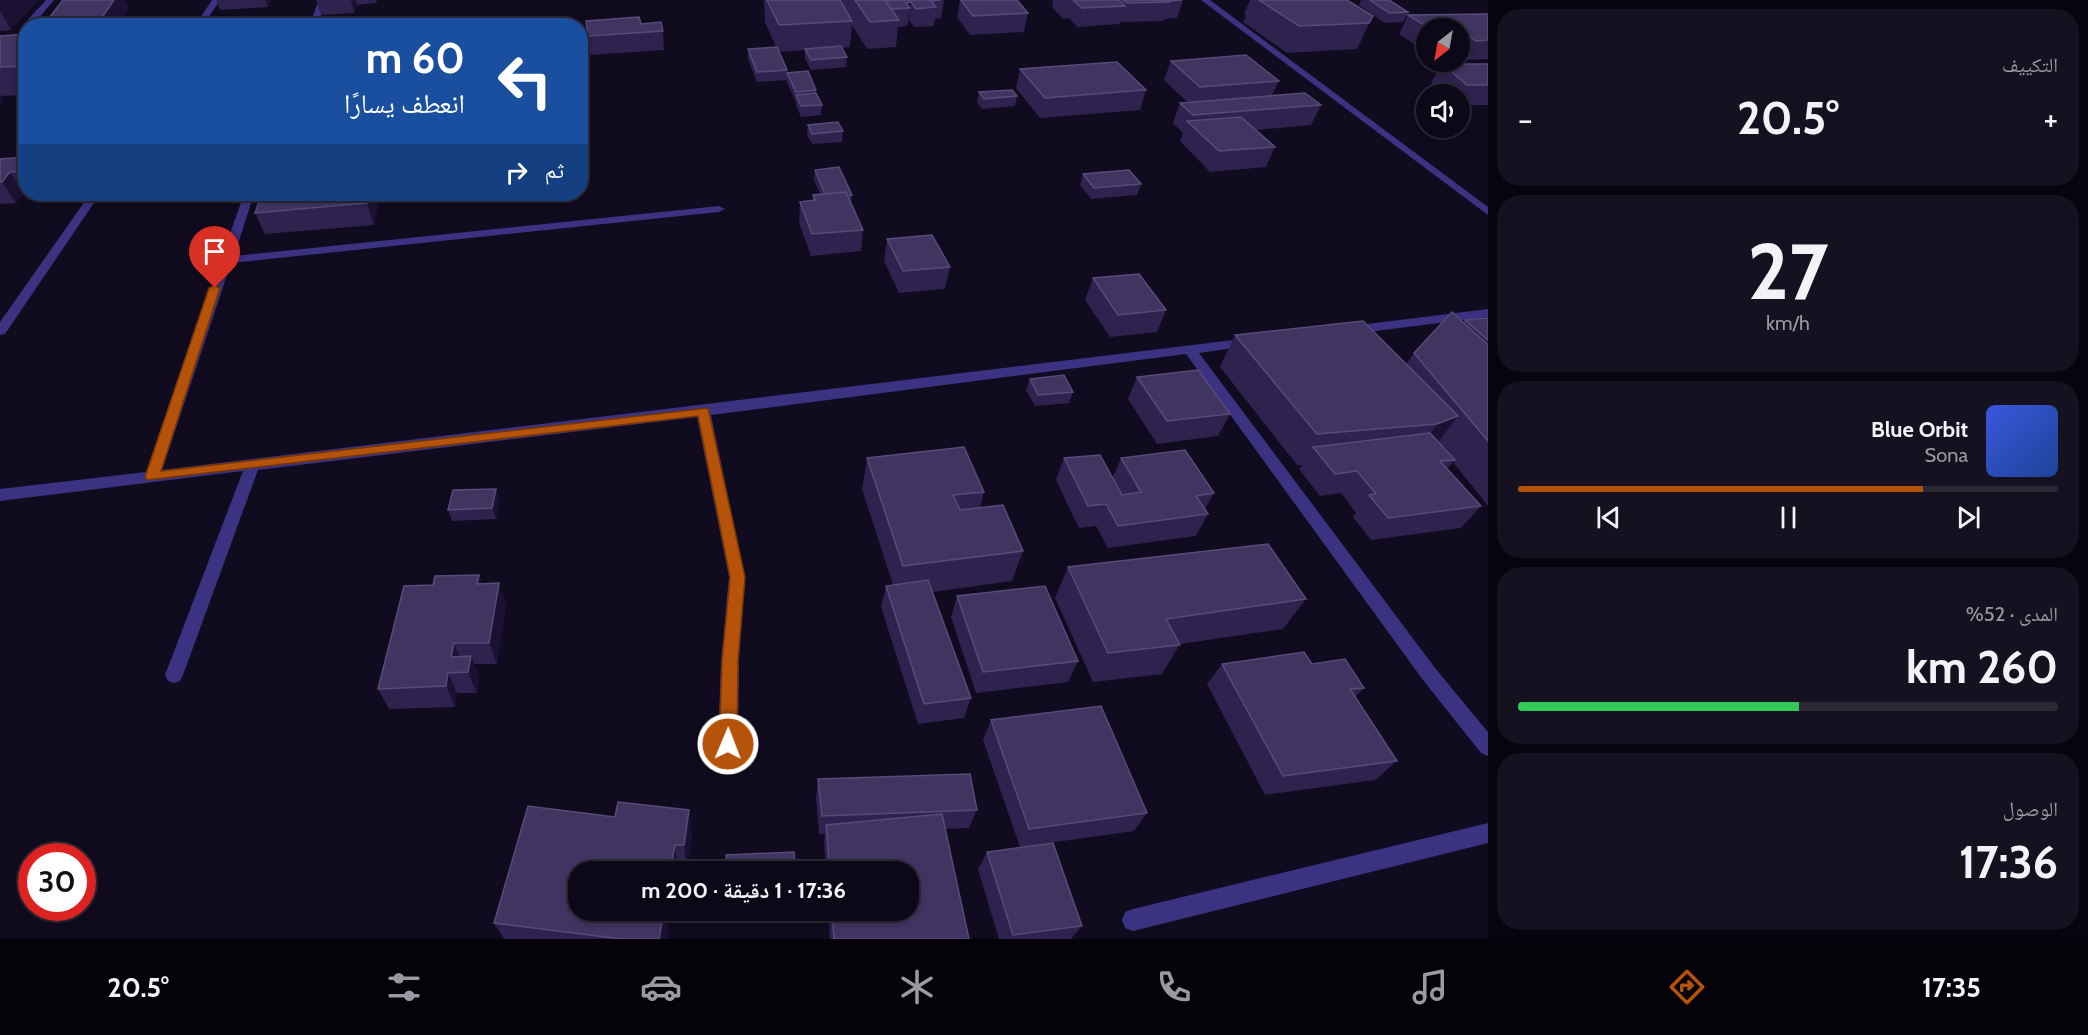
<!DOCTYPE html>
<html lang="ar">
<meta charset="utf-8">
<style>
:root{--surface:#0c0817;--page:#151120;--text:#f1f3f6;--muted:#9a9aa1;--line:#2c2936;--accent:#b45309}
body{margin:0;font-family:Cabin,"Noto Naskh Arabic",sans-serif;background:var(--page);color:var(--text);direction:rtl;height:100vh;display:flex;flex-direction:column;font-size:22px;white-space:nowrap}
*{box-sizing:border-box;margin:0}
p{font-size:20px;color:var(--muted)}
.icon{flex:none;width:33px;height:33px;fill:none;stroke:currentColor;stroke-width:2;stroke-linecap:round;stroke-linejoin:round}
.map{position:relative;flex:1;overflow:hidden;direction:ltr}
.side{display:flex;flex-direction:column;gap:9px;padding:9px;background:#07040d;width:600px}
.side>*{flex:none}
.banner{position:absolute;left:18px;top:18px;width:570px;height:183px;border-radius:24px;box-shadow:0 3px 9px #0003,0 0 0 2px var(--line);direction:rtl;background:#1a4fa0;color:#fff;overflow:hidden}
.needle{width:39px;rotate:211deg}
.controls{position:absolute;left:1416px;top:18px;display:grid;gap:12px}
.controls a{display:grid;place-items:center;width:54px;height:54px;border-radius:50%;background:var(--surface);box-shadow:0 3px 9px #0003,0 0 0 2px var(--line);font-size:30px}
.speed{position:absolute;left:18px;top:843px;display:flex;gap:12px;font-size:30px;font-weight:700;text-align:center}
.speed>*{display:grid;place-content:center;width:78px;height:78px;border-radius:50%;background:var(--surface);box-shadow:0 3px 9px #0003,0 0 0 2px var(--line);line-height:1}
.speed .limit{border:9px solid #d22;background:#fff;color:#111}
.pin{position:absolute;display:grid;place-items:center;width:51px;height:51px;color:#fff;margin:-62px -26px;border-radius:50% 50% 50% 0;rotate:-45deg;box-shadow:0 0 6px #0007}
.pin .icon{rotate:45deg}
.me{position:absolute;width:66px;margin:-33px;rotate:1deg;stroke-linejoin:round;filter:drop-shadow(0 0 4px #0008)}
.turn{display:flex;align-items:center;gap:21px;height:126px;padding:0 24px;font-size:27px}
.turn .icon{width:78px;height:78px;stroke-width:2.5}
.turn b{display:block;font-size:42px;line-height:51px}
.then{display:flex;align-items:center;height:57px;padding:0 24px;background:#0003;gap:12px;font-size:22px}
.big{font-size:45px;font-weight:700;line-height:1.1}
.side .tile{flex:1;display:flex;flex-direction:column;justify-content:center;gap:9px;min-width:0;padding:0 21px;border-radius:24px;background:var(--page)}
.side .dial{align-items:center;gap:0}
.dial b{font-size:78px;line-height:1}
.song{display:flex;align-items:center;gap:18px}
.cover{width:72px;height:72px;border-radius:9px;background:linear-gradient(135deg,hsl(230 70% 55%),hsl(220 70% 35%))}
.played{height:6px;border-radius:3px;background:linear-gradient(90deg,var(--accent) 75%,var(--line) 75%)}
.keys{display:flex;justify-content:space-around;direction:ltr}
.heat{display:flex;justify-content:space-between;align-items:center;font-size:33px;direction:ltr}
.charge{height:9px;border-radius:4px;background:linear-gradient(90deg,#34c759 52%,var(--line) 0)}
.trip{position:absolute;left:568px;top:861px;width:351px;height:60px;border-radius:24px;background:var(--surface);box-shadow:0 3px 9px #0003,0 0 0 2px var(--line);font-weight:700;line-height:60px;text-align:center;direction:rtl}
.tab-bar{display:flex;height:96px;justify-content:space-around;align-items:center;background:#050309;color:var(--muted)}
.tab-bar .icon{width:42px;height:42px}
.tab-bar .current{color:var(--accent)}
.tab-bar b{font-size:27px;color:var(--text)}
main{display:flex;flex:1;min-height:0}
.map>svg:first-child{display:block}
</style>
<main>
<section class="side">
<div class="tile"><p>التكييف</p>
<div class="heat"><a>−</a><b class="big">20.5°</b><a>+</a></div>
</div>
<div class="tile dial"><b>27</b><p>km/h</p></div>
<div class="tile">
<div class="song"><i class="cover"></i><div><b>Blue Orbit</b><p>Sona</p></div></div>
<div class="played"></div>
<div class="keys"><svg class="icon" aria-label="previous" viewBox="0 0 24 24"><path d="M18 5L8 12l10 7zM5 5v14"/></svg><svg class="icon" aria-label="pause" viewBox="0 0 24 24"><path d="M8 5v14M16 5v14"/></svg><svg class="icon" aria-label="next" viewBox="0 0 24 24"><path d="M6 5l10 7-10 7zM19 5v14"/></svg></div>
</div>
<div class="tile"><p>المدى · 52%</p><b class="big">260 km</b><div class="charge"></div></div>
<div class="tile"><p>الوصول</p><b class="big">17:36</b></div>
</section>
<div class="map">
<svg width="1488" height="939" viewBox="0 0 1488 939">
<rect width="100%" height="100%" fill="#100b1f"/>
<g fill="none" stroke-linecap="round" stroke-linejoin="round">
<path fill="#3c3282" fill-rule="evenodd" d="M46 0H54L32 26 24 28V24Z
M212 0H220L203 26H195Z
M319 0H327L317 26H309Z
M1201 0H1210L1488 207V215Z
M90 194H100L5 334 0 335V322Z
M244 194H254L234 256 719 206 725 209 719 212 231 263 162 470 1250 338 1255 339 1257 342 1255 345 1199 353 1435 668 1488 732V756L1481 753 1423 680 1186 354 711 415 745 577 739 661 738 744 735 750 728 753 721 750 718 744 721 661 729 577 697 417 258 470 183 675 180 681 174 683 168 681 165 675 243 471 0 501V489L146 472Z
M1488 309V317L1351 334 1345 330 1351 326Z
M1488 823V843L1133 931 1125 928 1122 920 1125 912 1133 909Z"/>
</g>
<path fill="#2e224e" d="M0 0 11 30 0 31Z
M63 0H125L129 9 118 26H43Z
M216 0H271L268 7 220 10Z
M316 0H377L376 3 357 5 354 13 321 15Z
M764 0H944L941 18 935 19 934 26 914 27 909 20 907 26 898 27 896 47 867 49 852 25 850 47 842 48 847 57 846 67 811 70 805 59V50L779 52 787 70V80L757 82 748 59V49L776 47 765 22Z
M960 0H1017L1028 13 1024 32 970 35 957 17Z
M1053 0H1183L1177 18 1165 19 1164 21 1122 22 1121 21 1120 24 1077 27 1069 18 1063 19 1052 7Z
M1250 0H1347L1373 16 1357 49 1287 53 1243 22 1246 15 1244 14Z
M1361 0H1389L1408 12 1403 22 1385 23 1359 5Z
M1488 14V59L1465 60 1460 57V28H1426V52L1399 34 1408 15Z
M586 21 641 24 663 31 664 50 590 55Z
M26 34V95L1 96 3 99 0 103V36Z
M1171 61 1279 81 1272 95 1321 105 1311 125 1256 130 1275 147 1266 167 1210 172 1180 141 1183 133 1173 123 1180 103 1187 102 1164 80Z
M1442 64H1488V105H1460V94H1444L1431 83Z
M1020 69 1146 90 1140 110 1040 118 1016 88Z
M787 73 816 90V93L822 105 821 115 801 117 796 105V102L787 83Z
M979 92 1017 96 1015 106 982 109 977 102Z
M808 125 843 131 842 142 812 144 807 135Z
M26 157V193H23L16 203 0 204V159Z
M815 170 852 195 851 204 863 230 861 251 811 256 799 223 800 202 813 200V195L820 194 814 180Z
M1083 174 1141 184 1137 195 1091 199 1080 185Z
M262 194 378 204 374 225 265 234 255 213Z
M887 239 950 267 945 289 899 293 884 261Z
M1093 278 1166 310 1157 332 1110 337 1085 300Z
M1488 318V506L1453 462 1447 469 1481 506 1461 528 1371 540 1353 517 1356 513 1341 493 1320 496 1299 469 1302 465H1297L1220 367 1235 335 1406 364 1414 353 1463 322 1465 320Z
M1137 377 1230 414 1218 436 1157 444 1128 399Z
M1030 379 1073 392 1069 403 1035 406 1026 390Z
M867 458 984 492 980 508 1023 551 1012 581 933 592 971 698 964 718 918 724 881 607 886 586 893 585 862 489Z
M1064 458 1113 477 1121 458 1214 493 1205 509 1208 514 1196 536 1108 548 1096 526 1079 528 1056 480Z
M496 489 499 500 496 519 452 521 448 510Z
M1068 567 1306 599 1283 629 1180 644 1162 674 1093 682 1055 598Z
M479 575 482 584 506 605 497 664H474L479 677 477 693H457L455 707 389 709 378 689 433 585Z
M957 596 1078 661 1068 682 976 693 951 617Z
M1222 664H1312L1364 688 1355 697 1397 761 1375 780 1265 795 1207 684Z
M991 720 1147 813 1134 831 1020 847 983 740Z
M818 779 977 810 969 828 945 829 969 939H830L828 910H909V872H826L824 842 825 834H819L816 798Z
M689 810 692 835 687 869H678V872H579L667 939H504L494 923 615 817Z
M987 852 1082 926 1071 939H999L978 869Z
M729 910H783L729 912Z"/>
<path fill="#1b1133" d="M0 0H39L11 30 0 10Z
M114 0H125L129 9 118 26H101L99 22Z
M265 0H271L268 7Z
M351 0H356L357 5 354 13Z
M911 2 909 20 908 21 910 8 906 3Z
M1373 16 1361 43 1357 49 1369 23Z
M0 94 3 99 0 103Z
M10 172 23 193 16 203 2 182Z
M366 194H375L378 204 374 225 367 203Z
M1458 416 1434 448 1413 456 1437 424Z
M496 489 499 500 496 519 492 508Z
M479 575 487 597 477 584Z
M499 583 506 605 497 664 489 643Z
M454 643 463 664 451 657Z
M471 656 479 677 477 693 468 672Z
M448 673 457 693 455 707 446 686Z
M689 810 692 835 687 869 684 845Z
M675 845 678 872H670Z
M664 910H671L667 939H659Z"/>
<path fill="#403461" stroke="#574b7a" stroke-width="1.5" d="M63 0H114L99 22 43 26Z
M767 0H840L852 21 779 25Z
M855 0H885L899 20 870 22Z
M892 0H941L931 1 936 7 916 9 911 2 906 3 910 8 891 9 885 1Z
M961 0H1017L1028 13 973 16Z
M1073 0H1119L1125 6 1082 8Z
M1123 0H1182L1168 1 1170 2 1127 3Z
M1259 0H1347L1373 16 1369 23 1299 26Z
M1370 0H1389L1408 12 1389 13Z
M1488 14V40L1476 41 1470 37 1460 38V28H1429L1408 15Z
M639 17 641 24 661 22 663 31 588 36 586 21Z
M26 34V66L0 67V36Z
M841 46 847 57 811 60 805 49Z
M777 47 787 70 757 72 748 49Z
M1246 55 1279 81 1200 87 1171 61Z
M1117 62 1146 90 1045 98 1020 69Z
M1442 64H1488V85H1467Z
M808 71 816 90 796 92 787 73Z
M1012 90 1017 96 984 99 979 92Z
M816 93 822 105 801 106 796 95Z
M1305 93 1321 105 1193 115 1180 103Z
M1241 117 1275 147 1219 151 1187 121Z
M838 122 843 131 812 134 808 125Z
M26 157V168L23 171 10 172 2 182H0V159Z
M839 167 852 195 848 196 846 192 825 194 815 170Z
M1129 170 1141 184 1094 188 1083 174Z
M846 192 863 230 812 234 800 202 815 200 813 195Z
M262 194H369L367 203 255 213Z
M932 235 950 267 903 271 887 239Z
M1139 274 1166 310 1118 315 1093 278Z
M1452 312 1488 345V441L1414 353Z
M1488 318V340L1465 320Z
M1363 321 1458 416 1437 424 1317 434 1235 335Z
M1198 370 1230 414 1167 421 1137 377Z
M1064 375 1073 392 1038 395 1030 379Z
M1430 433 1455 460 1440 461 1481 506 1388 518 1369 495 1376 494 1357 471 1335 474 1313 447Z
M964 447 984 492 953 495 960 510 1003 505 1023 551 903 566 867 458Z
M1185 450 1214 493 1196 496 1208 514 1118 526 1106 504 1088 506 1064 458 1100 455 1122 495 1141 492 1121 458Z
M496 489 492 508 448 510 453 490Z
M1268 544 1306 599 1166 619 1180 645 1108 653 1068 567Z
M479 575 477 584 499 583 489 643H454L451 657 471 656 468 672 448 673 446 686 378 689 404 586 433 585 435 576Z
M928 580 971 698 924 704 886 586Z
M1045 586 1078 661 983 672 957 596Z
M1304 652 1312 664 1345 659 1364 688 1350 689 1397 761 1283 776 1222 664Z
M1101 706 1147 813 1029 829 991 720Z
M970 774 977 810 822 816 818 779Z
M618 802 689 810 684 845H675L670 872H579V910H664L659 939H621L494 923 528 806 615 817Z
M942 814 969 939H834L832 910H909V872H830L826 825Z
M1053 843 1082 926 1013 935 987 852Z
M794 852 796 872H727L726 855Z"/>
<path fill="#b45309" stroke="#753606" stroke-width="1.5" d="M215 285 220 288 161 471 708 408 745 577 738 661 737 744 734 750 728 752 722 750 719 744 722 661 730 577 698 416 147 480 145 477 209 288Z"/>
</svg>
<div class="controls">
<a><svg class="needle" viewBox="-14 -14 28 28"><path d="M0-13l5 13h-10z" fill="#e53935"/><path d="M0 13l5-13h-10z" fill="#9a9aa1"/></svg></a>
<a><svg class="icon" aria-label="sound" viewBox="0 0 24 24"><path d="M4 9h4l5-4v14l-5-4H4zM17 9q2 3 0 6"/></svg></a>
</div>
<div class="speed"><div class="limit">30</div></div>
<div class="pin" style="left:215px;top:288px;background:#d93025"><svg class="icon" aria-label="arrive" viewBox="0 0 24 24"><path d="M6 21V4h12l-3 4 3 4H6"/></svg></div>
<svg class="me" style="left:728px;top:744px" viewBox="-20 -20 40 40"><circle r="17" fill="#b45309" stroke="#fff" stroke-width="3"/><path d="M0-11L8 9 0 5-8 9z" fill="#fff"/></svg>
<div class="trip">17:36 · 1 دقيقة · 200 m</div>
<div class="banner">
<div class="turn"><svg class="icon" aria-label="left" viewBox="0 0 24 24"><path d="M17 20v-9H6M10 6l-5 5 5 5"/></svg><div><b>60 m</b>انعطف يسارًا</div></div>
<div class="then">ثم<svg class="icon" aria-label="right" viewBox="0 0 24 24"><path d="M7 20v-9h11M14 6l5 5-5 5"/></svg></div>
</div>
</div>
</main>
<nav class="tab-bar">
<b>17:35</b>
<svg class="icon current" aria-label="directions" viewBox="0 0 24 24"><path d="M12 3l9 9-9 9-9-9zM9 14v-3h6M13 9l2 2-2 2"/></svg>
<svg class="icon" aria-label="music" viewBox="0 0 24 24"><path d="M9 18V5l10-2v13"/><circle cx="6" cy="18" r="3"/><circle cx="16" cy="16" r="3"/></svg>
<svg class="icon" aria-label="phone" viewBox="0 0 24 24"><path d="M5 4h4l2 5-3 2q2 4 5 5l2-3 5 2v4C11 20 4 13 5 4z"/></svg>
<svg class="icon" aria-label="climate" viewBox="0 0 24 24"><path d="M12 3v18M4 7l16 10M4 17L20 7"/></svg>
<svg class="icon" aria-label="car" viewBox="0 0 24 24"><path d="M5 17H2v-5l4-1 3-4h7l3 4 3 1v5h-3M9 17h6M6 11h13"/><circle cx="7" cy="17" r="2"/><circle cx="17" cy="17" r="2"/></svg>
<svg class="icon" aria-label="filters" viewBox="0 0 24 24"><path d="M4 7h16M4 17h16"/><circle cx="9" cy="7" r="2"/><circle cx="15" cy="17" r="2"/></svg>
<b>20.5°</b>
</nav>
